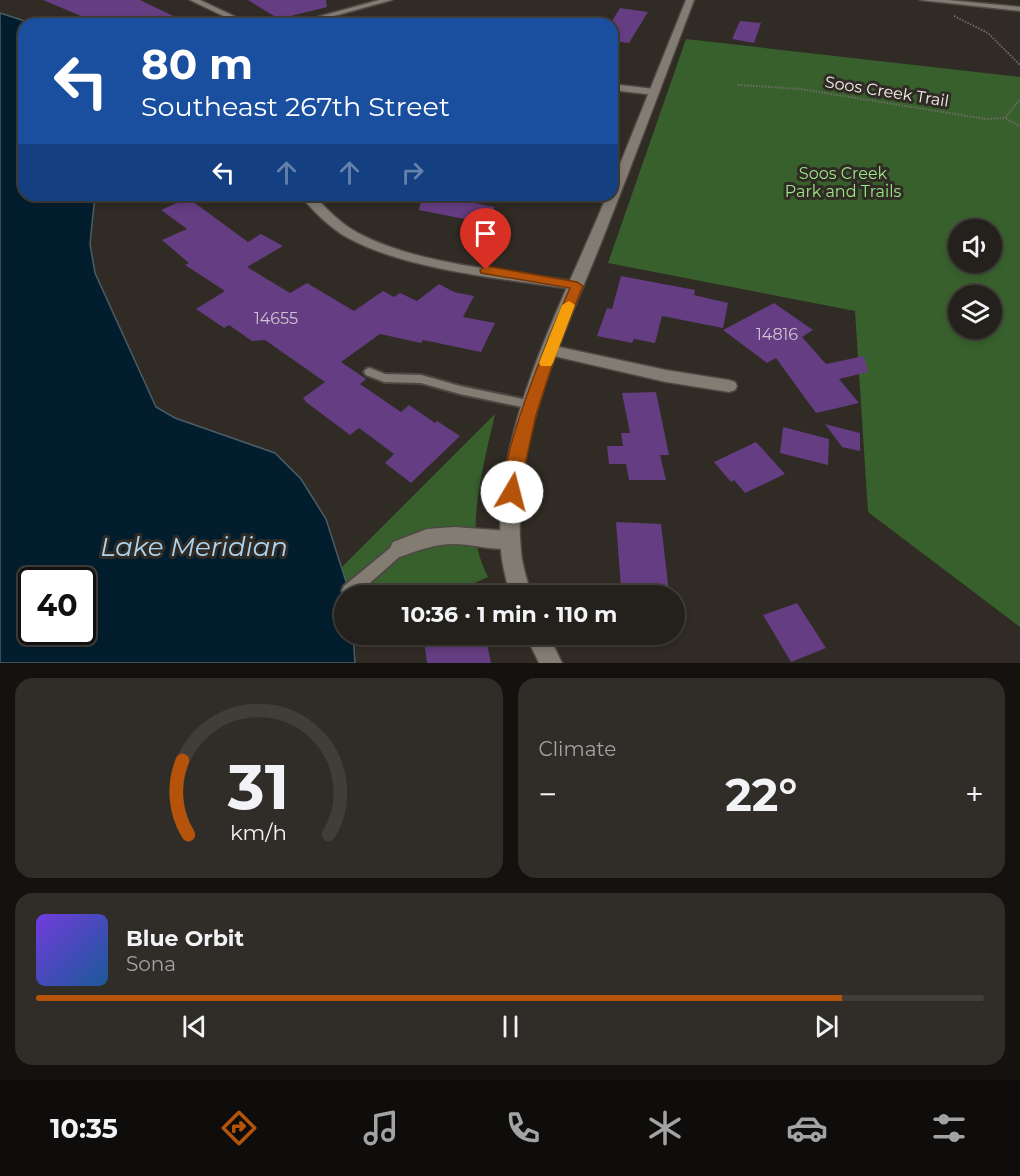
<!DOCTYPE html>
<meta charset="utf-8">
<style>
:root{--surface:#24201b;--page:#302d28;--text:#f1f3f6;--muted:#a3a3a3;--line:#413e3a;--accent:#b45309}
body{margin:0;font-family:Montserrat,sans-serif;background:var(--page);color:var(--text);height:100vh;display:flex;flex-direction:column;font-size:22px;white-space:nowrap}
*{box-sizing:border-box;margin:0}
p{font-size:20px;color:var(--muted)}
.icon{flex:none;width:33px;height:33px;fill:none;stroke:currentColor;stroke-width:2;stroke-linecap:round;stroke-linejoin:round}
.map{position:relative;height:663px;overflow:hidden}
.side{display:flex;flex-direction:column;gap:15px;padding:15px;background:#14120f;flex:1}
.side>*{flex:none}
.top-card{position:absolute;left:18px;top:18px;width:600px;height:183px;border-radius:18px;box-shadow:0 3px 9px #0003,0 0 0 2px var(--line);background:#1a4fa0;color:#fff;overflow:hidden}
.controls{position:absolute;left:948px;top:219px;display:grid;gap:12px}
.controls a{display:grid;place-items:center;width:54px;height:54px;border-radius:50%;background:var(--surface);box-shadow:0 3px 9px #0003,0 0 0 2px var(--line);font-size:30px}
.speed{position:absolute;left:18px;top:567px;display:flex;gap:12px;font-size:30px;font-weight:700;text-align:center}
.speed>*{display:grid;place-content:center;width:78px;height:78px;border-radius:50%;background:var(--surface);box-shadow:0 3px 9px #0003,0 0 0 2px var(--line);line-height:1}
.speed .limit{border:3px solid #111;border-radius:9px;background:#fff;color:#111}
.pin{position:absolute;display:grid;place-items:center;width:51px;height:51px;color:#fff;margin:-62px -26px;border-radius:50% 50% 50% 0;rotate:-45deg;box-shadow:0 0 6px #0007}
.pin .icon{rotate:45deg}
.me{position:absolute;width:66px;margin:-33px;rotate:8deg;stroke-linejoin:round;filter:drop-shadow(0 0 4px #0008)}
.turn{display:flex;align-items:center;gap:21px;height:126px;padding:0 24px;font-size:27px}
.turn .icon{width:78px;height:78px;stroke-width:2.5}
.turn b{display:block;font-size:42px;line-height:51px}
.lanes{display:flex;align-items:center;height:57px;padding:0 24px;background:#0003;justify-content:center;gap:30px;direction:ltr}
.lanes .off{opacity:.35}
.big{font-size:45px;font-weight:700;line-height:1.1}
.side .card{flex:1;display:flex;flex-direction:column;justify-content:center;gap:9px;min-width:0;padding:0 21px;border-radius:18px;background:var(--page)}
.side .dial{align-items:center;gap:0}
.dial svg{height:156px;overflow:visible;fill:none;stroke:var(--line);stroke-width:7;stroke-linecap:round;text-anchor:middle}
.dial text{fill:var(--text);stroke:none}
.song{display:flex;align-items:center;gap:18px}
.cover{width:72px;height:72px;border-radius:9px;background:linear-gradient(135deg,hsl(260 70% 55%),hsl(210 70% 35%))}
.played{height:6px;border-radius:3px;background:linear-gradient(90deg,var(--accent) 85%,var(--line) 85%)}
.keys{display:flex;justify-content:space-around;direction:ltr}
.heat{display:flex;justify-content:space-between;align-items:center;font-size:33px;direction:ltr}
.side .tiles{flex:1;display:grid;gap:15px;grid-template-columns:1fr 1fr}
.card:last-child{grid-column:span 2}
.trip{position:absolute;left:334px;top:585px;width:351px;height:60px;border-radius:30px;background:var(--surface);box-shadow:0 3px 9px #0003,0 0 0 2px var(--line);font-weight:700;line-height:60px;text-align:center}
.menu{display:flex;height:96px;justify-content:space-around;align-items:center;background:#0e0d0b;color:var(--muted)}
.menu .icon{width:42px;height:42px}
.menu .selected{color:var(--accent)}
.menu b{font-size:27px;color:var(--text)}
.map>svg:first-child{display:block}
</style>
<div class="map">
<svg width="1020" height="663" viewBox="0 0 1020 663">
<rect width="100%" height="100%" fill="#302b24"/>
<path fill="#38602d" fill-rule="evenodd" d="M686 39 1020 77V627L868 512 855 311 608 263ZM958 230H992V262H958ZM958 296H992V328H958Z
M495 414C487 450 473 502 476 538 477 552 482 564 488 577L448 595H350L342 567Z"/>
<path fill="#021e2e" stroke="#4b5d67" stroke-width="1.5" fill-rule="evenodd" d="M0 13 34 24H24V195H95L90 244 95 273 156 407 175 418 275 453 301 479 326 519 349 591 345 596V634L353 635 355 663H0ZM32 580H82V632H32Z"/>
<path fill="#653d82" d="M43 0H140L190 24H100Z
M248 0H326L327 7 279 19Z
M620 8 648 12 629 43 612 41V21Z
M740 21 761 23 754 43 732 39Z
M422 195H432L495 207 485 223 419 210Z
M188 198 248 242 261 234 283 246 247 267 290 293 307 283 354 311 383 291 394 297 400 293 417 301 439 284 454 292 474 296 463 317 495 323 481 352 423 340 421 343 380 334 341 362 366 379 360 384 401 412 409 405 435 423 437 421 460 436 411 483 385 463 394 454 359 428 350 435 306 402 303 398 325 382 265 340 252 341 229 325 224 328 196 309 225 291 185 265 189 263 162 240 187 229 161 210Z
M621 276 695 290 694 295 728 303 723 328 662 316 655 343 634 339 632 343 597 336 607 308 612 309Z
M774 303 813 330 802 337 826 364 864 356 868 372 839 379 859 403 816 413 776 358 767 363 723 330Z
M656 392 669 455H660L666 480H629L626 464H609L607 446H623L621 433H630L622 393Z
M825 424 860 433V451L842 447Z
M783 427 829 439 828 465 780 453Z
M756 442 785 474 745 493 734 480 731 482 714 462Z
M616 522 661 524 669 592 621 589Z
M797 603 826 648 791 662 763 615Z
M423 634H479L481 644 487 643 491 663H427Z"/>
<g fill="none" stroke-linecap="round" stroke-linejoin="round">
<g stroke="#4d4843" stroke-width="4">
<path id="service" d="M370 368 385 374 421 375 460 386 532 401 536 402 538 405 536 408 532 409 460 394 421 383 384 382 366 375 364 372 366 369Z
M400 542 405 544 407 548 405 552 355 596H344L342 591 344 586 395 544Z"/>
</g>
<g stroke="#4d4843" stroke-width="3">
<path id="minor" d="M190 0H200L251 24H240Z
M379 0H392L305 24H292Z
M920 0H948L1020 7V11Z
M612 84 654 89 659 92 654 95 612 90Z
M300 195H313C327 209 341 224 358 233 421 266 508 270 577 282L584 286 577 290C509 279 408 271 348 238 330 228 313 211 300 195Z
M550 345 666 370 729 380 735 382 737 386 735 390 729 392 666 382 545 354 542 350 545 346Z
M454 527 510 531 517 534 520 540 517 546C499 553 474 544 455 544 435 544 419 550 400 557L393 554 390 548 393 542 427 529Z"/>
</g>
<g stroke="#4d4843" stroke-width="3">
<path id="tertiary" d="M686 0H694C664 80 634 159 603 238 564 336 510 442 521 551 522 566 528 581 531 596H510C507 581 502 566 501 551 492 429 562 305 607 195H612V184Z
M525 634H548L562 663H539Z"/>
</g>
<path stroke="#706b65" stroke-width="2" stroke-dasharray="1.5 1.5" stroke-linecap="butt" d="M954 16 988 33 1020 65
M738 85 800 89 986 119 1005 118 1020 99
M1006 119 1020 126"/>
<use href="#service" fill="#827c73" fill-rule="evenodd"/>
<use href="#minor" fill="#827c73" fill-rule="evenodd"/>
<use href="#tertiary" fill="#827c73" fill-rule="evenodd"/>
</g>
<path fill="#b45309" stroke="#753606" stroke-width="1.5" d="M486 266 577 282 583 286 557 350 536 415 518 497 512 499 506 497C492 469 555 322 570 288L481 273 480 270Z"/>
<path fill="#f59e0b" d="M569 301 575 305 553 363 551 366H541L539 363 562 305Z"/>
<g text-anchor="middle" stroke-width="6" stroke-linejoin="round" paint-order="stroke">
<g font-size="16" fill="#f5f1ec" stroke="#302b24">
<text transform="translate(887 91) rotate(9)" y="6">Soos Creek Trail</text>
</g>
<g font-size="16" fill="#9be687" stroke="#302b24">
<text x="843" y="179">Soos Creek<tspan x="843" dy="18">Park and Trails</tspan></text>
</g>
<g font-size="16" fill="#d1c4d2">
<text x="276" y="324">14655</text>
<text x="777" y="340">14816</text>
</g>
<g font-size="26" font-style="italic" fill="#acd5f2" stroke="#302b24">
<text x="194" y="556">Lake Meridian</text>
</g>
</g>
</svg>
<div class="controls">
<a><svg class="icon" aria-label="sound" viewBox="0 0 24 24"><path d="M4 9h4l5-4v14l-5-4H4zM17 9q2 3 0 6"/></svg></a>
<a><svg class="icon" aria-label="layers" viewBox="0 0 24 24"><path d="M12 4l9 5-9 5-9-5zM3 14l9 5 9-5"/></svg></a>
</div>
<div class="speed"><div class="limit">40</div></div>
<div class="pin" style="left:486px;top:270px;background:#d93025"><svg class="icon" aria-label="arrive" viewBox="0 0 24 24"><path d="M6 21V4h12l-3 4 3 4H6"/></svg></div>
<svg class="me" style="left:512px;top:492px" viewBox="-20 -20 40 40"><circle r="19" fill="#fff"/><path d="M0-13L10 11 0 6-10 11z" fill="#b45309"/></svg>
<div class="trip">10:36 · 1 min · 110 m</div>
<div class="top-card">
<div class="turn"><svg class="icon" aria-label="left" viewBox="0 0 24 24"><path d="M17 20v-9H6M10 6l-5 5 5 5"/></svg><div><b>80 m</b>Southeast 267th Street</div></div>
<div class="lanes"><svg class="icon" aria-label="left" viewBox="0 0 24 24"><path d="M17 20v-9H6M10 6l-5 5 5 5"/></svg><svg class="icon off" aria-label="ahead" viewBox="0 0 24 24"><path d="M12 20V5M6 11l6-6 6 6"/></svg><svg class="icon off" aria-label="ahead" viewBox="0 0 24 24"><path d="M12 20V5M6 11l6-6 6 6"/></svg><svg class="icon off" aria-label="right" viewBox="0 0 24 24"><path d="M7 20v-9h11M14 6l5 5-5 5"/></svg></div>
</div>
</div>
<section class="side">
<div class="tiles">
<div class="card dial"><svg viewBox="0 0 100 80">
<path d="M14 69A42 42 0 1 1 86 69"/>
<path d="M14 69A42 42 0 0 1 11 31" stroke="#b45309"/>
<text x="50" y="56" font-size="32" font-weight="700">31</text>
<text x="50" y="72" font-size="11">km/h</text>
</svg></div>
<div class="card"><p>Climate</p>
<div class="heat"><a>−</a><b class="big">22°</b><a>+</a></div>
</div>
<div class="card">
<div class="song"><i class="cover"></i><div><b>Blue Orbit</b><p>Sona</p></div></div>
<div class="played"></div>
<div class="keys"><svg class="icon" aria-label="previous" viewBox="0 0 24 24"><path d="M18 5L8 12l10 7zM5 5v14"/></svg><svg class="icon" aria-label="pause" viewBox="0 0 24 24"><path d="M8 5v14M16 5v14"/></svg><svg class="icon" aria-label="next" viewBox="0 0 24 24"><path d="M6 5l10 7-10 7zM19 5v14"/></svg></div>
</div>
</div>
</section>
<nav class="menu">
<b>10:35</b>
<svg class="icon selected" aria-label="directions" viewBox="0 0 24 24"><path d="M12 3l9 9-9 9-9-9zM9 14v-3h6M13 9l2 2-2 2"/></svg>
<svg class="icon" aria-label="music" viewBox="0 0 24 24"><path d="M9 18V5l10-2v13"/><circle cx="6" cy="18" r="3"/><circle cx="16" cy="16" r="3"/></svg>
<svg class="icon" aria-label="phone" viewBox="0 0 24 24"><path d="M5 4h4l2 5-3 2q2 4 5 5l2-3 5 2v4C11 20 4 13 5 4z"/></svg>
<svg class="icon" aria-label="climate" viewBox="0 0 24 24"><path d="M12 3v18M4 7l16 10M4 17L20 7"/></svg>
<svg class="icon" aria-label="car" viewBox="0 0 24 24"><path d="M5 17H2v-5l4-1 3-4h7l3 4 3 1v5h-3M9 17h6M6 11h13"/><circle cx="7" cy="17" r="2"/><circle cx="17" cy="17" r="2"/></svg>
<svg class="icon" aria-label="filters" viewBox="0 0 24 24"><path d="M4 7h16M4 17h16"/><circle cx="9" cy="7" r="2"/><circle cx="15" cy="17" r="2"/></svg>
</nav>
